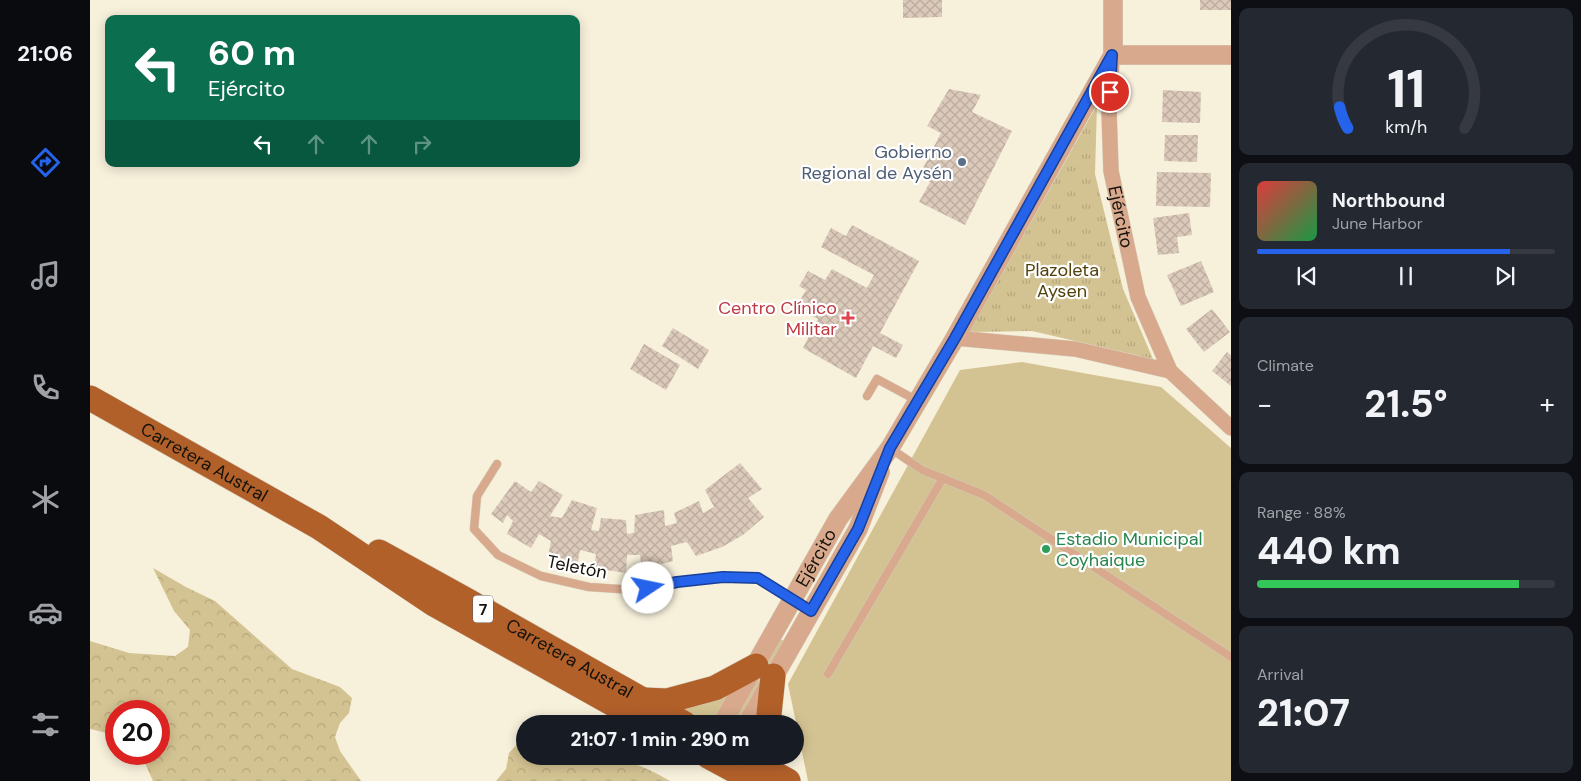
<!DOCTYPE html>
<meta charset="utf-8">
<style>
:root{--surface:#171b24;--page:#242831;--text:#f1f3f6;--muted:#9ea1a6;--line:#363941;--accent:#2563eb}
body{margin:0;font-family:"DM Sans",sans-serif;background:var(--page);color:var(--text);height:100vh;display:flex;flex-direction:column;font-size:19px;white-space:nowrap}
*{box-sizing:border-box;margin:0}
p{font-size:16px;color:var(--muted)}
.icon{flex:none;width:28px;height:28px;fill:none;stroke:currentColor;stroke-width:2;stroke-linecap:round;stroke-linejoin:round}
.map{position:relative;flex:1;overflow:hidden}
.sheet{display:flex;flex-direction:column;gap:8px;padding:8px;background:#0d0f14;width:350px}
.sheet>*{flex:none}
.banner{position:absolute;left:15px;top:15px;width:475px;height:152px;border-radius:10px;box-shadow:0 2px 12px #0003;background:#0b6e4f;color:#fff;overflow:hidden}
.speed{position:absolute;left:15px;top:700px;display:flex;gap:10px;font-size:25px;font-weight:700;text-align:center}
.speed>*{display:grid;place-content:center;width:65px;height:65px;border-radius:50%;background:var(--surface);box-shadow:0 2px 12px #0003;line-height:1}
.speed .limit{border:8px solid #d22;background:#fff;color:#111}
.pin{position:absolute;display:grid;place-items:center;width:42px;height:42px;color:#fff;margin:-21px;border:2px solid #fff;border-radius:50%;box-shadow:0 1px 5px #0007}
.me{position:absolute;width:55px;margin:-28px;rotate:79deg;stroke-linejoin:round;filter:drop-shadow(0 0 4px #0008)}
.turn{display:flex;align-items:center;gap:18px;height:105px;padding:0 20px;font-size:22px}
.turn .icon{width:65px;height:65px;stroke-width:2.5}
.turn b{display:block;font-size:35px;line-height:42px}
.lanes{display:flex;align-items:center;height:48px;padding:0 20px;background:#0003;justify-content:center;gap:25px;direction:ltr}
.lanes .off{opacity:.35}
.big{font-size:38px;font-weight:800;line-height:1.1}
.sheet .card{flex:1;display:flex;flex-direction:column;justify-content:center;gap:8px;min-width:0;padding:0 18px;border-radius:10px;background:var(--page)}
.sheet .dial{align-items:center;gap:0}
.dial svg{height:130px;overflow:visible;fill:none;stroke:var(--line);stroke-width:7;stroke-linecap:round;text-anchor:middle}
.dial text{fill:var(--text);stroke:none}
.song{display:flex;align-items:center;gap:15px}
.cover{width:60px;height:60px;border-radius:8px;background:linear-gradient(135deg,hsl(0 70% 55%),hsl(140 70% 35%))}
.played{height:5px;border-radius:2px;background:linear-gradient(90deg,var(--accent) 85%,var(--line) 85%)}
.keys{display:flex;justify-content:space-around;direction:ltr}
.heat{display:flex;justify-content:space-between;align-items:center;font-size:28px;direction:ltr}
.charge{height:8px;border-radius:4px;background:linear-gradient(90deg,#34c759 88%,var(--line) 0)}
.trip{position:absolute;left:426px;top:715px;width:288px;height:50px;border-radius:25px;background:var(--surface);box-shadow:0 2px 12px #0003;font-weight:800;line-height:50px;text-align:center}
main{display:flex;flex:1;min-height:0}
.menu{display:flex;flex-direction:column;width:90px;justify-content:space-around;align-items:center;background:#090b0e;color:var(--muted)}
.menu .icon{width:35px;height:35px}
.menu .selected{color:var(--accent)}
.menu b{font-size:22px;color:var(--text)}
.map>svg:first-child{display:block}
</style>
<main>
<nav class="menu">
<b>21:06</b>
<svg class="icon selected" aria-label="directions" viewBox="0 0 24 24"><path d="M12 3l9 9-9 9-9-9zM9 14v-3h6M13 9l2 2-2 2"/></svg>
<svg class="icon" aria-label="music" viewBox="0 0 24 24"><path d="M9 18V5l10-2v13"/><circle cx="6" cy="18" r="3"/><circle cx="16" cy="16" r="3"/></svg>
<svg class="icon" aria-label="phone" viewBox="0 0 24 24"><path d="M5 4h4l2 5-3 2q2 4 5 5l2-3 5 2v4C11 20 4 13 5 4z"/></svg>
<svg class="icon" aria-label="climate" viewBox="0 0 24 24"><path d="M12 3v18M4 7l16 10M4 17L20 7"/></svg>
<svg class="icon" aria-label="car" viewBox="0 0 24 24"><path d="M5 17H2v-5l4-1 3-4h7l3 4 3 1v5h-3M9 17h6M6 11h13"/><circle cx="7" cy="17" r="2"/><circle cx="17" cy="17" r="2"/></svg>
<svg class="icon" aria-label="filters" viewBox="0 0 24 24"><path d="M4 7h16M4 17h16"/><circle cx="9" cy="7" r="2"/><circle cx="15" cy="17" r="2"/></svg>
</nav>
<div class="map">
<svg width="1141" height="781" viewBox="0 0 1141 781">
<defs>
<pattern id="forest-crowns" width="20" height="18" patternUnits="userSpaceOnUse" patternTransform="scale(1.25)"><rect width="20" height="18" fill="#d4c392"/><path d="M2 6a3 3 0 1 1 6 0M12 15a3 3 0 1 1 6 0" fill="none" stroke="#b5a67d"/></pattern>
<pattern id="park-tufts" width="24" height="20" patternUnits="userSpaceOnUse" patternTransform="scale(1.25)"><rect width="24" height="20" fill="#d4c392"/><path d="M3 7l-1-3M5 7V3M7 7l1-3M15 17l-1-3M17 17v-4M19 17l1-3" fill="none" stroke="#b5a67d"/></pattern>
<pattern id="building-cross-hatch" width="8" height="8" patternUnits="userSpaceOnUse" patternTransform="scale(1.25)"><rect width="8" height="8" fill="#dbc9ba"/><path d="M0 0l8 8M0 8l8-8" fill="none" stroke="#bbac9f"/></pattern>
</defs>
<rect width="100%" height="100%" fill="#f7f0db"/>
<path fill="#d4c392" d="M932 362 1071 387 1141 448V781H718L698 684 870 370Z
M688 638 696 642 651 724H641Z
M649 687 627 724H611L582 709Z"/>
<path fill="url(#forest-crowns)" d="M63 568 96 587 125 601 202 669 250 687 262 698 259 713 250 723 245 737 250 751 271 781H63L51 754H69V711H26V735L0 729V641L39 653 85 656 98 647 100 630 84 611Z
M429 742H435V756C460 756 487 754 512 756 536 758 559 769 580 781H406L416 769 419 753Z"/>
<path fill="url(#park-tufts)" d="M1007 105 1005 174 1033 289 1063 359 942 331 879 332Z"/>
<path fill="url(#building-cross-hatch)" d="M813 0H852V17L813 18Z
M1110 0H1141V10H1110Z
M859 89 891 95 882 112 922 131 875 225 829 202 840 182 829 176 851 133 837 126Z
M1073 90 1111 92 1110 123 1072 122Z
M1075 135H1108L1107 162 1074 161Z
M1067 172 1121 173 1120 207 1066 206Z
M1099 213 1102 235 1087 237 1089 253 1068 255 1063 218Z
M762 225 829 261 790 333 813 345 806 358 783 346 766 378 713 348 728 319 706 307 716 290 709 286 718 271 735 280 742 269 777 288 784 275 731 247 741 228 756 236Z
M1111 261 1124 292 1091 306 1077 275Z
M1122 309 1140 332 1114 352 1096 329Z
M583 328 619 350 608 369 572 346Z
M554 344 590 365 576 390 540 369Z
M1137 352 1141 355V386L1122 371Z
M650 463 672 489 658 498 674 517 653 535 632 547 606 556 597 542 581 546 583 561 552 569 550 555H537L536 573 504 568 506 554 490 550 487 567 458 557 461 541 449 534 441 548 417 534 423 521 417 515 413 523 401 514 425 481 441 492 449 481 473 495 460 516 472 518 482 500 507 508 501 530 509 531 511 518 536 520 537 534 544 533 545 515 574 510 575 526 587 523 584 513 609 501 613 513 624 507 615 490Z"/>
<g fill="none" stroke-linecap="round" stroke-linejoin="round">
<g stroke="#d3ccba" stroke-width="9">
<path id="service" d="M777 396 787 379 828 401
M800 448 832 470 894 495 1141 657
M407 464 387 496 384 529 408 555 451 576 499 587 544 590 587 582 633 577 668 578 721 611
M738 674 853 478"/>
</g>
<g stroke="#d3ccba" stroke-width="16">
<g id="minor">
<path id="s1" d="M1022 58 1019 111 1021 171 1048 297 1080 371 1141 428"/>
<path d="M865 338 985 349 1080 371"/>
</g>
</g>
<g stroke="#d3ccba" stroke-width="20">
<g id="tertiary">
<path d="M1023 55H1141"/>
<path id="s2" d="M632 724 748 519 800 448 865 338 1023 55V0"/>
<path d="M657 724 768 529 790 472"/>
</g>
</g>
<g stroke="#d3ccba" stroke-width="26">
<g id="trunk">
<path id="s3" d="M0 398 229 527 344 604 559 724"/>
<path id="s4" d="M289 552 376 600 595 724"/>
<path d="M553 700 577 701 625 688 666 666"/>
<path d="M680 724 679 714 683 676"/>
<path d="M618 756 664 781"/>
<path d="M653 756 698 781"/>
</g>
</g>
<use href="#service" stroke="#d8a98d" stroke-width="8"/>
<use href="#minor" stroke="#d8a98d" stroke-width="15"/>
<use href="#tertiary" stroke="#d8a98d" stroke-width="19"/>
<use href="#trunk" stroke="#b2602a" stroke-width="25"/>
</g>
<g fill="none" stroke-linecap="round" stroke-linejoin="round">
<g stroke="#184099" stroke-width="12">
<path id="route" d="M558 588 587 582 633 577 668 578 721 611 768 529 800 448 865 338 1022 55 1020 92"/>
</g>
<use href="#route" stroke="#2563eb" stroke-width="9"/>
</g>
<circle fill="#5c6f8a" stroke="#fff" stroke-width="2" cx="872" cy="162" r="5"/>
<path fill="#e0444e" stroke="#fff" stroke-width="2" d="M755.5 310.5h5v5h5v5h-5v5h-5v-5h-5v-5h5z"/>
<circle fill="#2e9e5b" stroke="#fff" stroke-width="2" cx="956" cy="549" r="5"/>
<g text-anchor="middle" stroke-width="4.5" stroke-linejoin="round" paint-order="stroke">
<rect fill="#fff" stroke="#5b5954" stroke-width="1" x="383" y="595.5" width="20" height="27" rx="4"/>
<g font-size="16" font-weight="bold" fill="#15120b">
<text x="393" y="615">7</text>
</g>
<g font-size="18" fill="#4e5e75" stroke="#fff" text-anchor="end">
<text x="862" y="158">Gobierno<tspan x="862" dy="21">Regional de Aysén</tspan></text>
</g>
<g font-size="18" fill="#15120b" stroke="#fff">
<text dy="6" stroke="none"><textPath href="#s1" startOffset="160">Ejército</textPath></text>
<text dy="6" stroke="none"><textPath href="#s3" startOffset="131">Carretera Austral</textPath></text>
<text dy="6" stroke="none"><textPath href="#s2" startOffset="191">Ejército</textPath></text>
<text transform="translate(487 567) rotate(11)" y="6">Teletón</text>
<text dy="6" stroke="none"><textPath href="#s4" startOffset="218">Carretera Austral</textPath></text>
</g>
<g font-size="18" fill="#524109" stroke="#fff">
<text x="972" y="276">Plazoleta<tspan x="972" dy="21">Aysen</tspan></text>
</g>
<g font-size="18" fill="#be3a42" stroke="#fff" text-anchor="end">
<text x="747" y="314">Centro Clínico<tspan x="747" dy="21">Militar</tspan></text>
</g>
<g font-size="18" fill="#27864d" stroke="#fff" text-anchor="start">
<text x="966" y="545">Estadio Municipal<tspan x="966" dy="21">Coyhaique</tspan></text>
</g>
</g>
</svg>
<div class="speed"><div class="limit">20</div></div>
<div class="pin" style="left:1020px;top:92px;background:#d93025"><svg class="icon" aria-label="arrive" viewBox="0 0 24 24"><path d="M6 21V4h12l-3 4 3 4H6"/></svg></div>
<svg class="me" style="left:558px;top:588px" viewBox="-20 -20 40 40"><circle r="19" fill="#fff"/><path d="M0-13L10 11 0 6-10 11z" fill="#2563eb"/></svg>
<div class="trip">21:07 · 1 min · 290 m</div>
<div class="banner">
<div class="turn"><svg class="icon" aria-label="left" viewBox="0 0 24 24"><path d="M17 20v-9H6M10 6l-5 5 5 5"/></svg><div><b>60 m</b>Ejército</div></div>
<div class="lanes"><svg class="icon" aria-label="left" viewBox="0 0 24 24"><path d="M17 20v-9H6M10 6l-5 5 5 5"/></svg><svg class="icon off" aria-label="ahead" viewBox="0 0 24 24"><path d="M12 20V5M6 11l6-6 6 6"/></svg><svg class="icon off" aria-label="ahead" viewBox="0 0 24 24"><path d="M12 20V5M6 11l6-6 6 6"/></svg><svg class="icon off" aria-label="right" viewBox="0 0 24 24"><path d="M7 20v-9h11M14 6l5 5-5 5"/></svg></div>
</div>
</div>
<section class="sheet">
<div class="card dial"><svg viewBox="0 0 100 80">
<path d="M14 69A42 42 0 1 1 86 69"/>
<path d="M14 69A42 42 0 0 1 9 56" stroke="#2563eb"/>
<text x="50" y="56" font-size="32" font-weight="700">11</text>
<text x="50" y="72" font-size="11">km/h</text>
</svg></div>
<div class="card">
<div class="song"><i class="cover"></i><div><b>Northbound</b><p>June Harbor</p></div></div>
<div class="played"></div>
<div class="keys"><svg class="icon" aria-label="previous" viewBox="0 0 24 24"><path d="M18 5L8 12l10 7zM5 5v14"/></svg><svg class="icon" aria-label="pause" viewBox="0 0 24 24"><path d="M8 5v14M16 5v14"/></svg><svg class="icon" aria-label="next" viewBox="0 0 24 24"><path d="M6 5l10 7-10 7zM19 5v14"/></svg></div>
</div>
<div class="card"><p>Climate</p>
<div class="heat"><a>−</a><b class="big">21.5°</b><a>+</a></div>
</div>
<div class="card"><p>Range · 88%</p><b class="big">440 km</b><div class="charge"></div></div>
<div class="card"><p>Arrival</p><b class="big">21:07</b></div>
</section>
</main>
